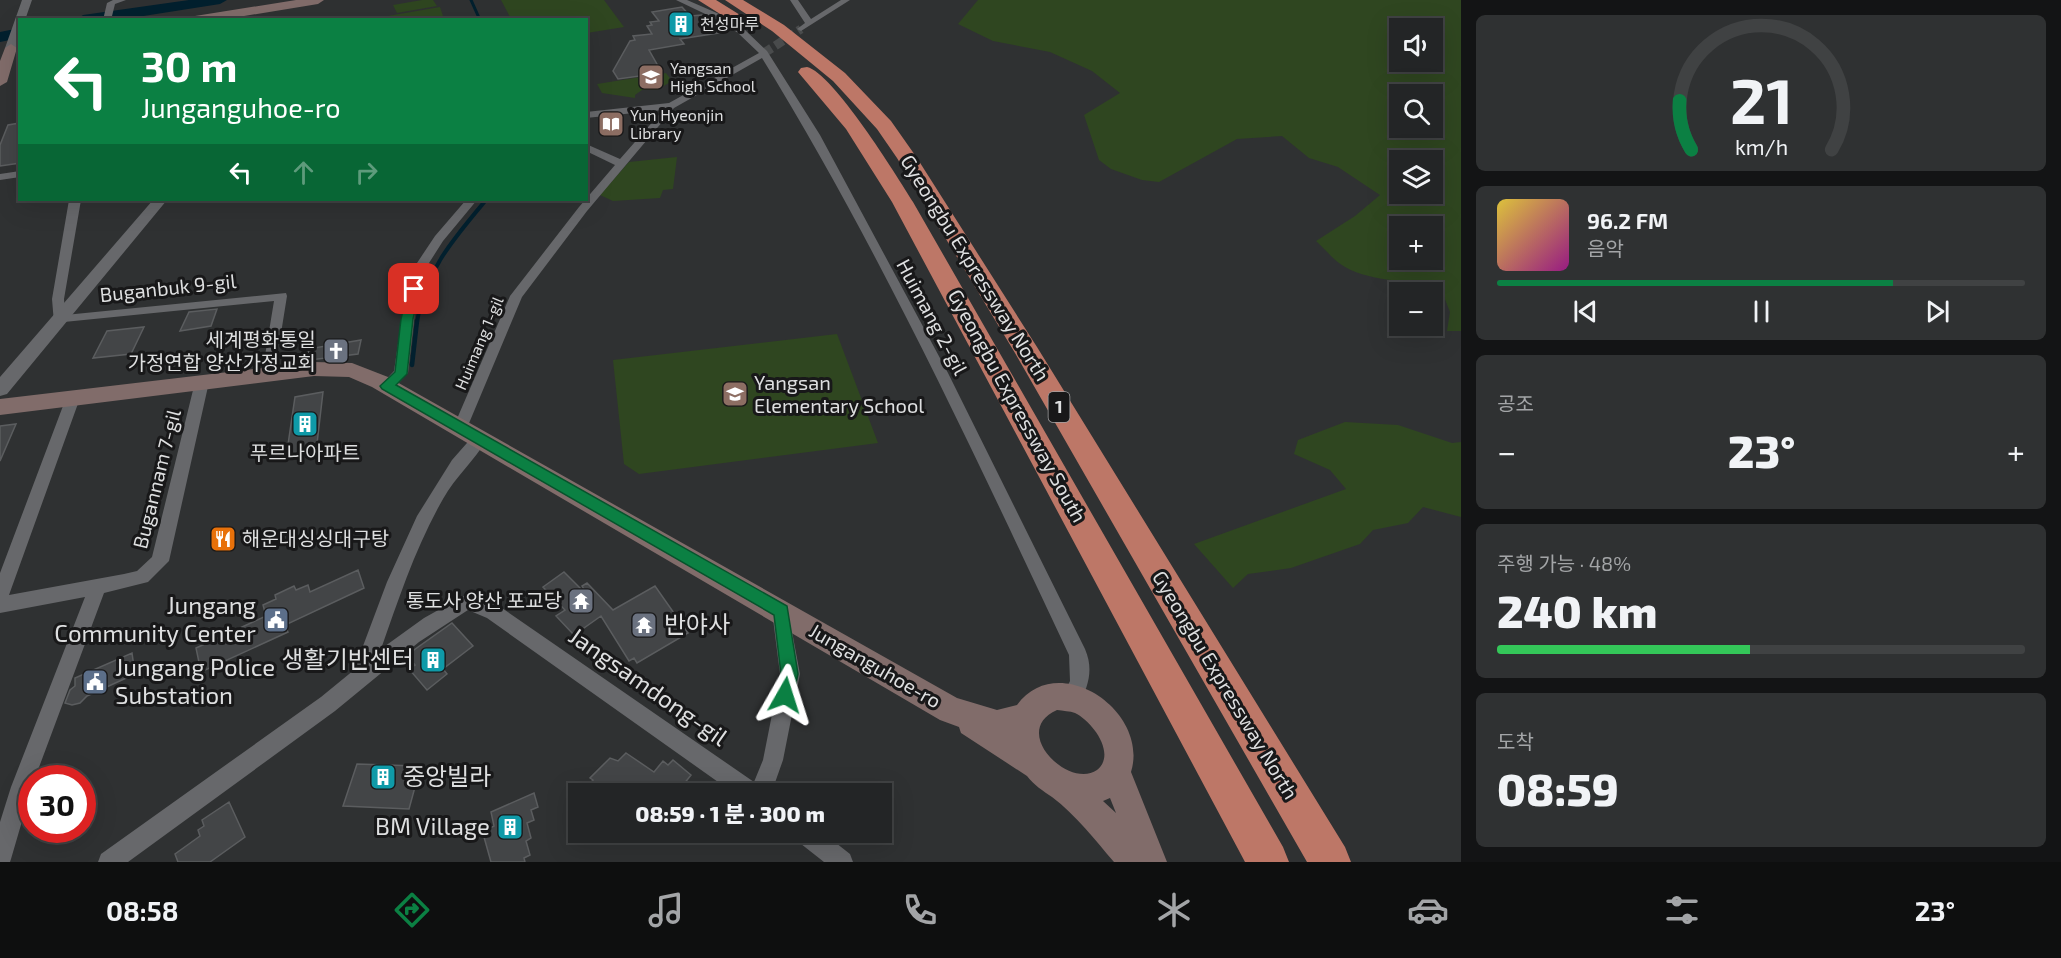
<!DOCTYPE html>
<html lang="ko">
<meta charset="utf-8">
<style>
:root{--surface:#232526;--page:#2f3132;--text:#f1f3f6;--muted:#a3a5a7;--line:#404243;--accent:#0b8043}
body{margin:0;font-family:"Exo 2","Noto Sans KR",sans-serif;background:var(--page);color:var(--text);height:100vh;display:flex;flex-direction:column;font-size:22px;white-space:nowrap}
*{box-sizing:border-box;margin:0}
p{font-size:20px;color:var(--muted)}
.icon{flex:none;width:33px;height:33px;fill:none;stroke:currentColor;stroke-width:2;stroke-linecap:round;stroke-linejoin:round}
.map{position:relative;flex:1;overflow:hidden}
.drawer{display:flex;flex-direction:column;gap:15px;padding:15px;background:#131415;width:600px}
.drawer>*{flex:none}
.top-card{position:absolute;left:18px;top:18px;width:570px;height:183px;border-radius:0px;box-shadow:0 6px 24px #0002,0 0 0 2px var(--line);background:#0b8043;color:#fff;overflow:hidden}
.tools{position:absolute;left:1389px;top:18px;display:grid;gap:12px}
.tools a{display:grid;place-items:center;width:54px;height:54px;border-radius:0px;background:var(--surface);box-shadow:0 6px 24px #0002,0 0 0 2px var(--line);font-size:30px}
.speed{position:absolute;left:18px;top:765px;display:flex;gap:12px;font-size:30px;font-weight:700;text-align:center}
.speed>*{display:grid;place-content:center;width:78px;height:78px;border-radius:50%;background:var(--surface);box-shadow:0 6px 24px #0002,0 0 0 2px var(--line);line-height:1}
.speed .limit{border:9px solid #d22;background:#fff;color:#111}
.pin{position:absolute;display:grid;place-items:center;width:51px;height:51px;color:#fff;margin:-26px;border-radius:12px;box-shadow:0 3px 9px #0006}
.me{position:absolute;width:66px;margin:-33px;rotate:6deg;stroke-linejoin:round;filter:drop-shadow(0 0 4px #0008)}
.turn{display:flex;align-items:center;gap:21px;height:126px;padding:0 24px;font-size:27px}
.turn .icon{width:78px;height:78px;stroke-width:2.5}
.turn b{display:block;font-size:42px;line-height:51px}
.lanes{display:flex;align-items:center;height:57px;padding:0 24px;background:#0003;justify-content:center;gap:30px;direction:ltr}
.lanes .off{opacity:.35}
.big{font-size:45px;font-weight:800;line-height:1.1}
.drawer .tile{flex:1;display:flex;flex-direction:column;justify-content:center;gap:9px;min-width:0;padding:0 21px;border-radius:9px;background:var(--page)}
.drawer .dial{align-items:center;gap:0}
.dial svg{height:156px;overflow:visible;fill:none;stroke:var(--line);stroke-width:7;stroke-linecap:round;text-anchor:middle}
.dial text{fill:var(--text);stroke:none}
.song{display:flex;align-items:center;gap:18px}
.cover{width:72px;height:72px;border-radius:9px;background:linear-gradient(135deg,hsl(50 70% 55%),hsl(310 70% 35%))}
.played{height:6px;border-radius:3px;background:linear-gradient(90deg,var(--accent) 75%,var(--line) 75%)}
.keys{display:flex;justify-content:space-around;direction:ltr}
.heat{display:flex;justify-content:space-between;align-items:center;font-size:33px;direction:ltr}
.charge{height:9px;border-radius:4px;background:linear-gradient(90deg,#34c759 48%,var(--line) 0)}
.trip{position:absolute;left:568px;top:783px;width:324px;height:60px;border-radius:0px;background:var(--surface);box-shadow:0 6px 24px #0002,0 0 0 2px var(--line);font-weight:800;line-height:60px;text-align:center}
.dock{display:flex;height:96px;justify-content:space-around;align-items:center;background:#0e0f0f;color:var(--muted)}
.dock .icon{width:42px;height:42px}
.dock .active{color:var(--accent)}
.dock b{font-size:27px;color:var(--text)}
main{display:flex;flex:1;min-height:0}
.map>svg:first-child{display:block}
</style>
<main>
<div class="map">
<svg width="1461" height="862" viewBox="0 0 1461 862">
<rect width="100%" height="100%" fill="#2f3132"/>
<path fill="#2f4620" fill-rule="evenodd" d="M422 0H433L437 6 397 13 393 5Z
M501 0H604L624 27 587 33 586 20 511 19Z
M978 0H1461V331H1447L1450 312 1439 284C1409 281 1372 282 1345 267 1334 261 1325 249 1316 241L1355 216 1380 195 1338 167 1309 158 1282 136 1237 139 1159 182 1142 180 1111 169 1099 160 1084 115 1120 93 1092 71 1050 52 993 41 958 24ZM1400 28H1432V62H1400ZM1400 94H1432V128H1400ZM1400 160H1432V194H1400ZM1400 226H1432V260H1400Z
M440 7 444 19H383L382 17Z
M666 73 672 81 657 90H642L635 95V98L602 93 597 84Z
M677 157 673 189 663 190 660 198 613 201 600 195 629 162Z
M837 334 878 443 639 474 624 464 613 360Z
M1345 422 1398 425 1452 443 1461 442V517L1423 507 1408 523 1373 530 1360 544 1291 568 1248 574 1233 588 1194 544 1346 489 1330 470 1294 454 1298 440Z"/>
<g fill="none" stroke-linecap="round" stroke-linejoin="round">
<path stroke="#02202e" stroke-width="3" d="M471 0 480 20"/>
<path stroke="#02202e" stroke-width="4" d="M417 322C424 272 455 237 486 200"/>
<path stroke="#02202e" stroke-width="4.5" d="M412 365 417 321"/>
<path fill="#02202e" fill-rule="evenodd" d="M189 0H227L220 4 118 20H76L83 15Z
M20 28V38L0 42V32Z"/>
</g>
<path fill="#434547" stroke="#5b5d5f" stroke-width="1.5" d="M682 7 690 16 702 15 706 17 719 33 680 39 684 44 649 50 662 73 618 79 613 71 630 41 635 40 633 36 652 34 647 26 652 25 650 22 659 21 652 12Z
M20 123V163L0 166V145L8 125Z
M217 309 211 326 180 331 189 312Z
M144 327 131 354 93 358 107 331Z
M361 340 358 354 310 360 308 349Z
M323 392 316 452 286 458 295 397Z
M16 424 0 461V426Z
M358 570 364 588 285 625 288 632 201 672 196 648 266 616 263 605 276 599 275 595 294 586 296 590 308 585 310 592Z
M564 572 588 596 582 586 587 583 613 610 655 586 688 633 637 663 634 658 629 661 601 616 574 635 556 616 565 610 543 587Z
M452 623 473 646 443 669 447 674 427 690 409 669 415 665 407 655Z
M132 653 135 674 87 696 80 703 72 705 65 703 70 690 75 686V678Z
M626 753 654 772 663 761 668 765 673 760 691 775 676 794H589L594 785 590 783 593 780 590 778 610 758 618 761Z
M357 764 416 766 410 787H415L409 809 343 806Z
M534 793 538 807 531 810 534 820 527 823 531 838 526 841 530 855 524 858 525 862H491L484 837 489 834 488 829 494 826 491 812Z
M229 802 245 837 210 862H178L175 854 200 836 198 830 204 826 202 820Z"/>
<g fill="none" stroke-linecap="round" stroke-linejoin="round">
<path stroke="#494b4c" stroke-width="9" stroke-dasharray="9 4.5" stroke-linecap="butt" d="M764 53 801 29"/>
<path fill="#67686b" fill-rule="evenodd" d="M113 0H126L115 4 111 20H103L107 3Z
M676 0H687L726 17 744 29 767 51 820 135 948 373 1085 649C1094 670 1088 686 1079 705L1072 707 1065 705 1062 698 1070 681 1069 655C974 453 879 248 762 58L674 108 587 211 522 297 467 428 465 432H455L453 428 510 296 579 207 615 165 586 151V144L620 159 663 110 586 118V112L669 103 759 53 738 33 720 21Z
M790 0H798L811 19 841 0H850L801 31 797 29 805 23Z
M20 171V177L0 180V174Z
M69 200H81L64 299 65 315 286 293 287 296 274 377 269 379 262 374 274 301 54 323 52 299Z
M466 200H477L443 241 429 263 416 303 408 373 392 390H382L380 386 394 371 404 303 417 263 435 236Z
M202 377 209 382 169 561 148 582 104 593 35 778H32V787L11 859 10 862H0V822L11 787 85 597 0 613V573L66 398 73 393 80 398 9 595 124 574 137 571 152 557 195 382Z
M479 433 484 435 487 439C475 460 455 477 443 499 416 546 399 598 381 649L424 618 467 594 499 606 754 782 763 760 780 674 772 611 775 605 781 603 787 605 800 674 783 760 771 794H735L487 618 468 610 419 642 335 711 128 862H98L101 854 321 697 354 670 387 582 417 516 452 460 474 435Z
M793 832H822L850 854 853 862H824L796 840Z"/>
<path fill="#67686b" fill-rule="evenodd" d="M22 0H32L25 20H20C20 31 20 40 15 50H7L5 48Z
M153 200H167L7 394 0 396V377Z"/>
<path fill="#816c6a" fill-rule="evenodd" d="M296 0H324L318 4 220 20H189L195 16Z
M11 44 17 48 7 82 0 86V61L5 48Z
M314 362 352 363 388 377 957 698 997 710 1017 705C1058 649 1150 711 1131 772L1167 862H1114C1095 840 1076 815 1052 797 1043 791 1034 785 1027 776L961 733 959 727 940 720 372 387 349 377 314 376 0 415V399ZM1057 710C1063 711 1070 711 1075 713 1092 721 1117 754 1097 770 1069 790 1009 731 1057 710ZM1110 798 1116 813 1103 801Z"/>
<path fill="#bd7767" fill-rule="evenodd" d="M698 0H716L753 23 745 28 739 26Z
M725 0H743L784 25 845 73 891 121 917 158 1037 347 1345 847 1351 862H1307L1015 353 897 158 877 129 833 81 772 31Z
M807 67C833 73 897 176 913 202L1283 847 1289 862H1245L892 202 846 129 798 72 801 68Z"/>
</g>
<path fill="#0b8043" stroke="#07532c" stroke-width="1.5" d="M414 285 420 289 413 319 407 374 396 385 787 606 798 674 792 701 785 704 779 701 777 695 781 674 774 615 382 389 380 386 395 372 401 319 408 289Z"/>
<defs>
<g id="building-square" transform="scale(1.35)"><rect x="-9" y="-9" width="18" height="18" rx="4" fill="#0f9aa8" stroke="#181819"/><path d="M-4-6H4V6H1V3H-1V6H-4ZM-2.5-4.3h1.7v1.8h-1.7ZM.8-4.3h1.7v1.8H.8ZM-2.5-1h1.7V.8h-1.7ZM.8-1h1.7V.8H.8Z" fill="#fff"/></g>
<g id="school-square" transform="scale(1.35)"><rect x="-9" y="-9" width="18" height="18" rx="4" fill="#8d6e63" stroke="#181819"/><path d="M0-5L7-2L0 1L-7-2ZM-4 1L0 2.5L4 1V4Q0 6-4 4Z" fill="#fff"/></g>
<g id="library-square" transform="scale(1.35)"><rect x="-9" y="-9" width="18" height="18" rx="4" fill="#8d6e63" stroke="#181819"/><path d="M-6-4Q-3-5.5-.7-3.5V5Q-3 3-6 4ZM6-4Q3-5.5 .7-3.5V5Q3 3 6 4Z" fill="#fff"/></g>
<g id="church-square" transform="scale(1.35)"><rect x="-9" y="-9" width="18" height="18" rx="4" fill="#6b7280" stroke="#181819"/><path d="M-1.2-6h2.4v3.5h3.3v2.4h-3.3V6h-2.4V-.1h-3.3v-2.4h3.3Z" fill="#fff"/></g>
<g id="restaurant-square" transform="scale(1.35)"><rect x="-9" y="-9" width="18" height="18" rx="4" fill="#e8710a" stroke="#181819"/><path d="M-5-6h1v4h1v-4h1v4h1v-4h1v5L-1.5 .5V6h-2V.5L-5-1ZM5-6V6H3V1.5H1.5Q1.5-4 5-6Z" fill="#fff"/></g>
<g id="temple-square" transform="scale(1.35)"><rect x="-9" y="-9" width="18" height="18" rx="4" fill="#6b7280" stroke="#181819"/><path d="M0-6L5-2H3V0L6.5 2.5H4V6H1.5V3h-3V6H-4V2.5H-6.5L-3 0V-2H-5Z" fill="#fff"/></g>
<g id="civic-square" transform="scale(1.35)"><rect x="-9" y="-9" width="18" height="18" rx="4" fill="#5c6f8a" stroke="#181819"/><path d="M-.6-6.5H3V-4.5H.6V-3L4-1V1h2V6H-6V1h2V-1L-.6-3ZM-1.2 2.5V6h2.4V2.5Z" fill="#fff"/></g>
</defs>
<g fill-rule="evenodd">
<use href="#building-square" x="681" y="24"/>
<use href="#school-square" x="651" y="77"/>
<use href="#library-square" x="611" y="124"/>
<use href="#church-square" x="336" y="351"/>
<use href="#school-square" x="735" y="394"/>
<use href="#building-square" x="305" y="424"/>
<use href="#restaurant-square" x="223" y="539"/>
<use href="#temple-square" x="581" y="601"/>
<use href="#civic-square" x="276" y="620"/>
<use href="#temple-square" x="644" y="625"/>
<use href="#building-square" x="433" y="660"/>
<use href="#civic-square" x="95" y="682"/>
<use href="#building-square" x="383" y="777"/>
<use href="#building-square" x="510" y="827"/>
</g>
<g text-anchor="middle" stroke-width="6" stroke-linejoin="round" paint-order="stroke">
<g font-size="16" fill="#dedfe0" stroke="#181819" text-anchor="start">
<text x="700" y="30">천성마루</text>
<text x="670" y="74">Yangsan<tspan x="670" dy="18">High School</tspan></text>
<text x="630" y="121">Yun Hyeonjin<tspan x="630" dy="18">Library</tspan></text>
</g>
<g font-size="16" fill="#dedfe0" stroke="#181819">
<text transform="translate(479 343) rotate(-67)" y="6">Huimang 1-gil</text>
</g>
<rect fill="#181819" stroke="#a3a3a4" stroke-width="1.5" x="1048.5" y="392" width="21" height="30" rx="4.5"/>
<g font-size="18" font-weight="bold" fill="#dedfe0">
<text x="1059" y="413">1</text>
</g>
<g font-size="20" fill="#dedfe0" stroke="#181819">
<text transform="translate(975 268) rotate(58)" y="7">Gyeongbu Expressway North</text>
<text transform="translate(168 288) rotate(-6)" y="7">Buganbuk 9-gil</text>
<text transform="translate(932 317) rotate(62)" y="7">Huimang 2-gil</text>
<text transform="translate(1017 406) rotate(61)" y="7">Gyeongbu Expressway South</text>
<text transform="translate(157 479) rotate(-76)" y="7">Bugannam 7-gil</text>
<text transform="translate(875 666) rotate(30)" y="7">Junganguhoe-ro</text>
<text transform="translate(1225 685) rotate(59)" y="7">Gyeongbu Expressway North</text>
</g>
<g font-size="20" fill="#dedfe0" stroke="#181819" text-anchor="end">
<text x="316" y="347">세계평화통일<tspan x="316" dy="23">가정연합 양산가정교회</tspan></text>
<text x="754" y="390" text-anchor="start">Yangsan<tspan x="754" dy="23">Elementary School</tspan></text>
<text x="305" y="460" text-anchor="middle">푸르나아파트</text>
<text x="242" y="546" text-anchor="start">해운대싱싱대구탕</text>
<text x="562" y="608">통도사 양산 포교당</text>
</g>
<g font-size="24" fill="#dedfe0" stroke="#181819" text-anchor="end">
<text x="256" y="614">Jungang<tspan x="256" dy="28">Community Center</tspan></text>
<text x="664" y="633" text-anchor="start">반야사</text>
<text x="414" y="668">생활기반센터</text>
<text x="115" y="676" text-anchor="start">Jungang Police<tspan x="115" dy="28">Substation</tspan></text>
<text x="403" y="785" text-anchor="start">중앙빌라</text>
<text x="490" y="835">BM Village</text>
</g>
<g font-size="24" fill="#dedfe0" stroke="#181819">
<text transform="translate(648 687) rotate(35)" y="8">Jangsamdong-gil</text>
</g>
</g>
</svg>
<div class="tools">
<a><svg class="icon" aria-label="sound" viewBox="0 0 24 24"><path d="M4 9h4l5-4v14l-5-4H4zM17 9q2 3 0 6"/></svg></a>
<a><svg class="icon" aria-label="search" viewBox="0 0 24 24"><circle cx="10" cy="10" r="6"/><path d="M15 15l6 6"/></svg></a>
<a><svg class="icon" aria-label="layers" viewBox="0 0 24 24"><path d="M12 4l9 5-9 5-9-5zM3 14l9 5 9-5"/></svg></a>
<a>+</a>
<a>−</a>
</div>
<div class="speed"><div class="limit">30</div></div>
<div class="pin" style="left:414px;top:289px;background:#d93025"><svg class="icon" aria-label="arrive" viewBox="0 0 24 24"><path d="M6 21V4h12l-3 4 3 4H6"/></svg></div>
<svg class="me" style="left:785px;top:695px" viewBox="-20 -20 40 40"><path d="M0-17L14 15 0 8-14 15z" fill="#0b8043" stroke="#fff" stroke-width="4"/></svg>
<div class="trip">08:59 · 1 분 · 300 m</div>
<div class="top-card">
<div class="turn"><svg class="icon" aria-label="left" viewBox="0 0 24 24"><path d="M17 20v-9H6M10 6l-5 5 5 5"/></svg><div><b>30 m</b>Junganguhoe-ro</div></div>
<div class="lanes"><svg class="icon" aria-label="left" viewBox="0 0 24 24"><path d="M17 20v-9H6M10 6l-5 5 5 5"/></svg><svg class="icon off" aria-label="ahead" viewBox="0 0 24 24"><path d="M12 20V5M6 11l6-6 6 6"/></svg><svg class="icon off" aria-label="right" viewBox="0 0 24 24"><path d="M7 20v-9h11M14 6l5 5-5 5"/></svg></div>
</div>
</div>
<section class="drawer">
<div class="tile dial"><svg viewBox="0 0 100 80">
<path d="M14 69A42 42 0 1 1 86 69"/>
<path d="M14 69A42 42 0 0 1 8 44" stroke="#0b8043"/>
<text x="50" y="56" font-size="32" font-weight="700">21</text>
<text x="50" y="72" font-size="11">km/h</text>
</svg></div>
<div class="tile">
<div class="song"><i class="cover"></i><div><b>96.2 FM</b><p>음악</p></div></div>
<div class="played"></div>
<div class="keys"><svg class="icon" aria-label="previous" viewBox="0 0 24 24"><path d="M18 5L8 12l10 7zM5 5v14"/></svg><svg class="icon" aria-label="pause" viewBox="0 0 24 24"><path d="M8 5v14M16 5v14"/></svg><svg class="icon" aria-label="next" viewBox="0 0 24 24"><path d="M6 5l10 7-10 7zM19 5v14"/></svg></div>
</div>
<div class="tile"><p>공조</p>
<div class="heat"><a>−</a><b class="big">23°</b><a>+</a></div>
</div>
<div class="tile"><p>주행 가능 · 48%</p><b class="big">240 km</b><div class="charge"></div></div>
<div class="tile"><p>도착</p><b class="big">08:59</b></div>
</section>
</main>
<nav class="dock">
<b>08:58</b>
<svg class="icon active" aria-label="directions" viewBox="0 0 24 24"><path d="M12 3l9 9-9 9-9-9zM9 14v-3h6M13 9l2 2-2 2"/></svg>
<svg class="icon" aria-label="music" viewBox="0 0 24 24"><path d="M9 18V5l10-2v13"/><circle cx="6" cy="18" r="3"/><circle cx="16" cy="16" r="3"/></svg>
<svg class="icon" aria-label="phone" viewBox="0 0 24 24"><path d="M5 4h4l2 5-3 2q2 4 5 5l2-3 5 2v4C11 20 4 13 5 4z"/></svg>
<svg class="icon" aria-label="climate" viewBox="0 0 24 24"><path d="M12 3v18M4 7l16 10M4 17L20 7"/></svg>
<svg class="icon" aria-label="car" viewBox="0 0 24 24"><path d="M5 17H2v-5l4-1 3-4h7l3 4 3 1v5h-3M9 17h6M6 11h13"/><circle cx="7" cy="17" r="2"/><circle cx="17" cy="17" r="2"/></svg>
<svg class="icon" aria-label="filters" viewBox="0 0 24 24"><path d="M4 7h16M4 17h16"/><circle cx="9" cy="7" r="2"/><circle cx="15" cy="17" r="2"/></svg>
<b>23°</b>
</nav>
